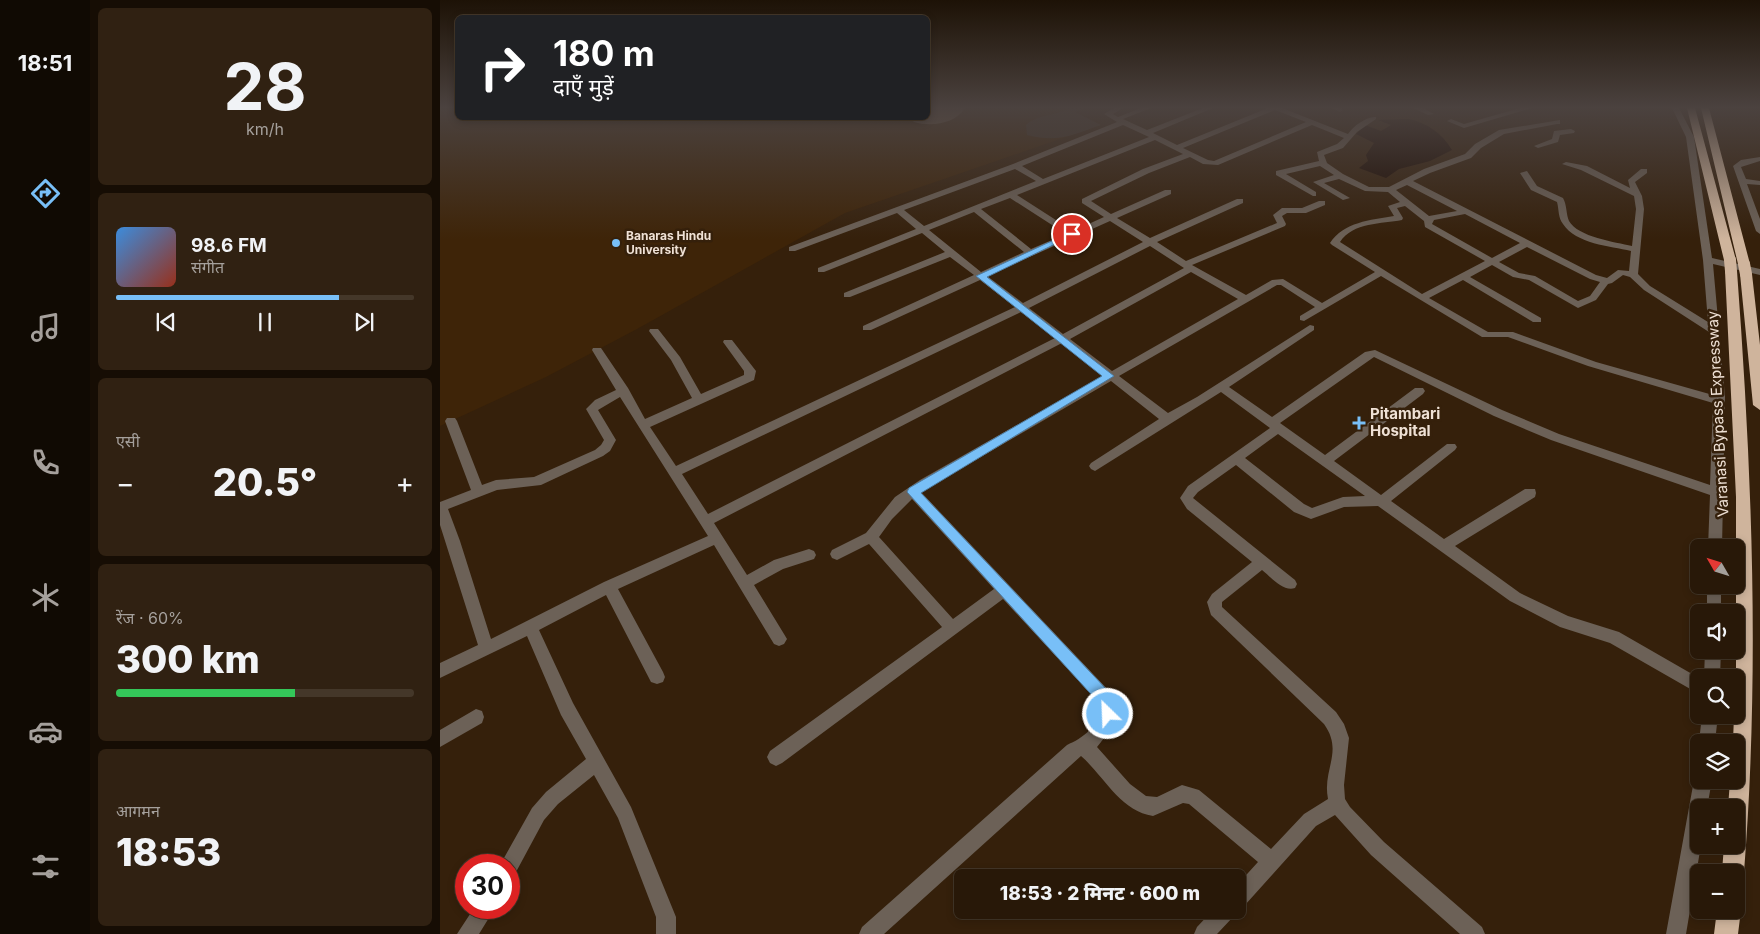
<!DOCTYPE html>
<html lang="hi">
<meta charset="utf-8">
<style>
:root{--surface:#281808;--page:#302112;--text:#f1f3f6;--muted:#a5a09c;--line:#443729;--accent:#78bff7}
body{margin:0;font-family:Inter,"Noto Sans Devanagari",sans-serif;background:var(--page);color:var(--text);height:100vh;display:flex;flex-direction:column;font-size:19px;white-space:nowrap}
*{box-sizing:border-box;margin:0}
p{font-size:16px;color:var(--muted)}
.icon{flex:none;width:28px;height:28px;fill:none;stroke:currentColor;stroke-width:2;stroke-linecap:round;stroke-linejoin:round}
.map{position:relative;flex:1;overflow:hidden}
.panel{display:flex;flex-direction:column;gap:8px;padding:8px;background:#160d04;width:350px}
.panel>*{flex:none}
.banner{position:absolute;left:15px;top:15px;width:475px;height:105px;border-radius:8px;box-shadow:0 2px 8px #0003,0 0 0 1px var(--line);background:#202124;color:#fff;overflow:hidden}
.needle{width:32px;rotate:309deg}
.controls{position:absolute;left:1250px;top:539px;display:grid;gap:10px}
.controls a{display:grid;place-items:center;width:55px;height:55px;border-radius:8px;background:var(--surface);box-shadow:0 2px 8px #0003,0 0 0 1px var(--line);font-size:25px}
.speed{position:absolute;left:15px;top:854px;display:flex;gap:10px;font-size:25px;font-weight:700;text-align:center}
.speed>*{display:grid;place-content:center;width:65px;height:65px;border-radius:50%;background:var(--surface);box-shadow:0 2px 8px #0003,0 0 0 1px var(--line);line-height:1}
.speed .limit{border:8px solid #d22;background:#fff;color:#111}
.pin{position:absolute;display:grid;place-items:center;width:42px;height:42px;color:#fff;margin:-21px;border:2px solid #fff;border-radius:50%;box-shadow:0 1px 5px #0007}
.me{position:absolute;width:55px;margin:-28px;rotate:336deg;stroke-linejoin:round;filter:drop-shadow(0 0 4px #0008)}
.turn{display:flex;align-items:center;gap:18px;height:105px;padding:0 15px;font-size:22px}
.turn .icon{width:65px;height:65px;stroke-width:2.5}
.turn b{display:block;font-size:35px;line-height:42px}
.big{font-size:38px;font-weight:800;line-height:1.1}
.panel .widget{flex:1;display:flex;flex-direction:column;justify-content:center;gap:8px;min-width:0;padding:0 18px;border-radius:8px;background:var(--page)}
.panel .dial{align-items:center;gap:0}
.dial b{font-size:65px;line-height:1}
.song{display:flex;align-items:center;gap:15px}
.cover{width:60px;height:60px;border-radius:8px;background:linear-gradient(135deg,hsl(210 70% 55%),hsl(10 70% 35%))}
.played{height:5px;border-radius:2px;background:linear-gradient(90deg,var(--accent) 75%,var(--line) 75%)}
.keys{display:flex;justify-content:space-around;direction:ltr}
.heat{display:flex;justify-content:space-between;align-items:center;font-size:28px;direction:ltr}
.charge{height:8px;border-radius:4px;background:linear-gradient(90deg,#34c759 60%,var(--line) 0)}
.trip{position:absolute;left:514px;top:869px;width:292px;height:50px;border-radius:8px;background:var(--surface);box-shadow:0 2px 8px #0003,0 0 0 1px var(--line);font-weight:800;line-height:50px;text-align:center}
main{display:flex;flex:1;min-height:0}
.tab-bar{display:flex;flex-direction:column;width:90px;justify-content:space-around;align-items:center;background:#100a03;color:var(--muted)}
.tab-bar .icon{width:35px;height:35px}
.tab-bar .on{color:var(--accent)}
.tab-bar b{font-size:22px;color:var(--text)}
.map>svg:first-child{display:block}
</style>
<main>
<nav class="tab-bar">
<b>18:51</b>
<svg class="icon on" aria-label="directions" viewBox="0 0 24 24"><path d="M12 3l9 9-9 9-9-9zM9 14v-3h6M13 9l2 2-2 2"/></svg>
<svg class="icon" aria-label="music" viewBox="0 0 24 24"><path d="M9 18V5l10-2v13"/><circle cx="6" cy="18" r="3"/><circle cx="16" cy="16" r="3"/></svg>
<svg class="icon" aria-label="phone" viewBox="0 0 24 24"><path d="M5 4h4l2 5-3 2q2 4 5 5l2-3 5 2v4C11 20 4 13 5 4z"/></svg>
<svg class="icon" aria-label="climate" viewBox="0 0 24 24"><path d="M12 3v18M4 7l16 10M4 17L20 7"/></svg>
<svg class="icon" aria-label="car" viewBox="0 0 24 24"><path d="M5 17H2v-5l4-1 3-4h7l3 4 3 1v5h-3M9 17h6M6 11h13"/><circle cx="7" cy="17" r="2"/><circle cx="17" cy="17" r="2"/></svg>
<svg class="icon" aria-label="filters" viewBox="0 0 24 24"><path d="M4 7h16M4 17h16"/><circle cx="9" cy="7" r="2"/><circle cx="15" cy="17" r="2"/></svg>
</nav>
<section class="panel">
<div class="widget dial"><b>28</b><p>km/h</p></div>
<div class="widget">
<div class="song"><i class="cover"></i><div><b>98.6 FM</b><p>संगीत</p></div></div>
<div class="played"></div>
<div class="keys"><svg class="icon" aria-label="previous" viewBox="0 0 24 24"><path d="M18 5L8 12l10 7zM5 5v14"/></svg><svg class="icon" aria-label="pause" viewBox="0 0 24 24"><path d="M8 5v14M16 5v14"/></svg><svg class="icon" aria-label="next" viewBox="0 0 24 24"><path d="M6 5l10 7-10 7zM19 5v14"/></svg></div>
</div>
<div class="widget"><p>एसी</p>
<div class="heat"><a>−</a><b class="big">20.5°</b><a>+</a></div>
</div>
<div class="widget"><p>रेंज · 60%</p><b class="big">300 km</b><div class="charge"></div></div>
<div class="widget"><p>आगमन</p><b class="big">18:53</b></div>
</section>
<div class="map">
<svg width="1320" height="934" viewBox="0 0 1320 934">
<rect width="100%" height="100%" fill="#35200b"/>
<path fill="#3e2408" d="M0 108H17L18 118H488V108H645L635 112 661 125 405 213 197 329 106 377 0 426Z"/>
<path fill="#3e3226" d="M630 108H645L635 112 661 125C633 135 618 143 587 135L586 125C598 114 616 116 630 108Z"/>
<path fill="#1a0900" d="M969 119C987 123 1002 133 1012 150L990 161 959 169 946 178 919 168 928 161 926 155 934 143 916 134 925 125 941 131 951 125 938 120Z"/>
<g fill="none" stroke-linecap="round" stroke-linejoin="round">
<path fill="#725e4c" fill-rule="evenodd" d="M488 108H525C515 124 491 127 474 122L470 118H488Z"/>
<path fill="#6c6157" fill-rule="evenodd" d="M674 108H683L673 114 678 117 701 108H711L683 119 707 130 763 108H773L713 133 737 145 828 108H842L908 134C913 126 927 116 936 117V119L917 132 903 148 884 155 887 163 903 174 929 187H949L984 169 1025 154 1035 144 1059 130 1120 120V124H1117L1064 134 1041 148 1031 158 990 173 973 181 1156 275 1167 278 1178 270 1189 271 1191 251C1170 246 1136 244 1123 224 1118 218 1119 209 1117 202L1091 190 1080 173 1087 171 1097 186 1123 198C1127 205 1126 214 1129 221 1138 237 1175 242 1192 246L1196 209 1194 196 1141 170 1122 164 1126 162 1147 166 1190 188 1188 180 1201 169H1207V173L1195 182 1202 196 1204 209 1198 274 1210 286 1268 322 1263 260 1246 137 1232 108H1239L1254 137 1272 258 1320 269V275L1273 264 1285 397 1282 548H1268L1270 495 1111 440 1054 416 934 357 840 423 885 455 975 388H983L985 391 983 394 894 461 941 495 1007 444H1015L1017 447 1015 450 951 501 1004 539 1085 489H1095L1096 493 1095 497 1015 546 1080 593 1128 616 1179 632 1259 678V694L1170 643 1120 627 1070 601 938 506 904 507 871 519 854 512 796 465 758 492 753 498 855 580 857 584 855 588C843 592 831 577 822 570L782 602V607L896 712 904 724 909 738 904 785 905 799 910 807 944 842 1042 927 1045 934H1020L931 855 895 815 876 826 805 905 798 907V884L818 862 749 804 743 803 713 816C680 811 664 776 641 756L444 934H419L422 927 627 745C644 738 663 723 659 703L563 599 342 763 336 766 330 763 327 757 330 751 502 627 429 544 397 560 392 558 390 554 392 550 426 533 455 497 480 480 663 376 622 343 274 523 307 575 334 560 369 549 374 551 376 555 374 559 343 569 314 585 344 634 347 639 344 644 339 646 334 644 274 545 178 589 223 672 225 677 223 682 217 684 211 682 166 595 99 630 133 703 191 807 236 917V934H216V917L178 818 154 775 118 804 104 820 76 872 69 874V865H60L92 808 106 792 146 759 121 715 87 636 0 678V663L38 645 0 525V502L31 490 5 421 7 418H15L17 421 42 485 56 480 94 477 155 450 161 445 164 440 146 409 155 400 176 390 152 350 153 348H161L188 388 205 419 252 398 231 360 209 331 210 329H218L240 357 261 394 304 375V371L283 342 284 340H292L316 371 314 380 210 427 236 466 575 307 540 280 431 330H423V326L534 275 510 257 410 297H404V293L505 252 482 233 384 272H378V268L476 229 457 213 355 251H349V247L573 164 677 122 664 114ZM835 110 866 122 774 161 768 160 743 148ZM683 125 709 137 603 179 582 166ZM872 125 904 138 897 144 877 152 879 161 836 171V175L873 196H876V192L846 174 880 166 894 175 873 182 903 200 910 198 884 183 899 179 925 191 948 192 960 202 948 206 954 216C930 220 904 222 890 243L892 245 935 272 882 303 843 279 832 280 806 295 752 265 845 226 846 224 842 216 847 213H866L885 205V201H879L862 208H842L833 215 837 223 746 261 717 242 803 203V199H797L710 238 677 218 731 194V190H725L671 214 651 201 709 173 750 157 763 164 778 165ZM715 140 743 154 703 169 642 199V203L664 217 633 231 577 195ZM575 169 596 181 484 226 464 210ZM967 185 1017 211 989 216 956 190ZM570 198 626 234 591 249 541 209ZM965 206 984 221 985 227 1045 261 982 294 900 242C913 222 942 224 962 220L963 218 957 208ZM534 212 584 252 541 272 489 230ZM1025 214 1080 243 1052 258 992 224 994 220ZM670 221 703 242 583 303 547 276ZM710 246 744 268 623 334 589 308ZM1087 247 1150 279 1160 282 1150 296 1138 301 1095 276 1079 273 1059 262ZM1052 265 1073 277 1089 280 1138 308 1156 300 1168 284 1172 283 1183 275 1190 277 1204 290 1269 332 1273 395 1156 362 1073 332H1048L989 298 1023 280 1093 322H1101V318L1030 277ZM751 272 798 299 672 371 630 339ZM941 276 1042 337H1068L1148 366 1273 403 1270 485 1119 434 1062 410 935 350 925 352 832 417 789 387 874 330V326L870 325 757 397 728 413 679 376 837 285H841L875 307 860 316V320L864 321ZM581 312 615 338 268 514 242 474ZM671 381 719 419 651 463 649 466 651 469 655 471 781 392 830 428 748 486 740 498 747 509 812 562 772 594 767 602 771 615 884 724C904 752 882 769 888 799L864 814 831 849 759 790 742 785 717 797 706 796 690 784 657 747C671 730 680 714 671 693L481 492ZM180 397 268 536 164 582 51 639 20 541 8 509 57 490 101 485 163 456 170 451 176 440 158 410ZM838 434 925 496 903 497 872 508 864 504 805 458ZM472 499 554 589 513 619 439 537 452 519Z
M892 108H902L903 110 900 112Z
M973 108H983L994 114 988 115Z
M1080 108H1092L1024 128 1007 121 1011 119 1024 124Z
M1131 129 1135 131 1134 133 1120 135 1118 142 1098 148 1094 146 1112 139 1114 131Z
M1320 157V161L1301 167 1306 179 1320 181V185L1307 184 1320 219V234L1316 231 1293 166 1301 160Z
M1267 585H1281V612H1267Z
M1265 650H1281L1280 678H1264Z
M36 709 42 711 44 717 42 723 0 747V730Z
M1262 715H1278L1275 742H1259Z
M1259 773V780H1272L1267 808H1259V845H1261L1246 934H1226L1254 780Z
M34 908H55L39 934H17Z
M773 910H796L793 917 777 934H754L757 927Z"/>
<path fill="#cfb49c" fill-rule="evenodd" d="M1247 108H1255L1296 260 1294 262H1286L1284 260Z
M1261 108H1269L1310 264 1308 266 1304 267 1298 264Z
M1291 268 1297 271C1312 473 1320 670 1304 872L1301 880 1296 882V872H1282L1284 845H1296V808H1288L1290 780H1296V742H1293L1294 715H1296V497L1285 271Z
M1306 271 1312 274 1320 345V410L1313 405 1300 274Z
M1296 901 1301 910 1298 934H1274L1277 910H1296Z"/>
<path stroke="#cfb49c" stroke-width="12" d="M1290 260 1291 271
M1304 264 1306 274"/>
</g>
<linearGradient id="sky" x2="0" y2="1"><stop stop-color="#1d1206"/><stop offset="0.45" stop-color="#4b423f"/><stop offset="1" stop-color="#4b423f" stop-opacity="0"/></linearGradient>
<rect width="1320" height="239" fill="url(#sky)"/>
<path fill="#78bff7" stroke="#4e7ca1" d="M629 233 636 234 547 277 674 376 481 493 670 693 676 706 674 719 668 721 663 719 659 703 467 492 469 488 662 376 536 276Z"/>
<g fill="#78bff7" stroke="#35200b" stroke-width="2">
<circle cx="176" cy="243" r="5"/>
<path d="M916.5 415.5h5v5h5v5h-5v5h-5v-5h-5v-5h5z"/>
</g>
<g text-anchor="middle" stroke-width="5" stroke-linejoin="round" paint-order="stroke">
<g font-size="12" font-weight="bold" fill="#efe1d5" stroke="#35200b" text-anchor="start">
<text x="186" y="240">Banaras Hindu<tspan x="186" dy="14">University</tspan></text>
</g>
<g font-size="15" font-weight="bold" fill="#efe1d5" stroke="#35200b" text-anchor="start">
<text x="930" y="419">Pitambari<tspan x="930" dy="17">Hospital</tspan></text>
</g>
<g font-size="15" fill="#efe1d5" stroke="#35200b">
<text transform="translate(1278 414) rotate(-93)" y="5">Varanasi Bypass Expressway</text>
</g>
</g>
</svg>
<div class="controls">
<a><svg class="needle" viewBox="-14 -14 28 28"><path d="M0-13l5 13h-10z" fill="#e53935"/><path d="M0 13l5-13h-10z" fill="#a5a09c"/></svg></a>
<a><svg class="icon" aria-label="sound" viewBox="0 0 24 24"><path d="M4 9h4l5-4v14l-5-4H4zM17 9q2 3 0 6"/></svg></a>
<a><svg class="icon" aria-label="search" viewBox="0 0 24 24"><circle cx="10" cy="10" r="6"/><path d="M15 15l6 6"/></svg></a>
<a><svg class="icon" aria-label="layers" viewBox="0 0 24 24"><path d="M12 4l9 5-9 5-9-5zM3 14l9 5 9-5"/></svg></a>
<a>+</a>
<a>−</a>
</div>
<div class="speed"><div class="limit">30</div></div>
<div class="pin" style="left:632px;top:234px;background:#d93025"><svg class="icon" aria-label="arrive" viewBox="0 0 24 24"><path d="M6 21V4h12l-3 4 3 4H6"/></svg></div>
<svg class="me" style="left:668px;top:714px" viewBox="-20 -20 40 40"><circle r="17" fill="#78bff7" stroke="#fff" stroke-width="3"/><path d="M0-11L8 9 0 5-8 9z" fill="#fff"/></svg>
<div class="trip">18:53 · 2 मिनट · 600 m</div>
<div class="banner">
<div class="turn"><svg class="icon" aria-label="right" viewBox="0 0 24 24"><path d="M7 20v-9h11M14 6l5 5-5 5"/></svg><div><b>180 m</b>दाएँ मुड़ें</div></div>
</div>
</div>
</main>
